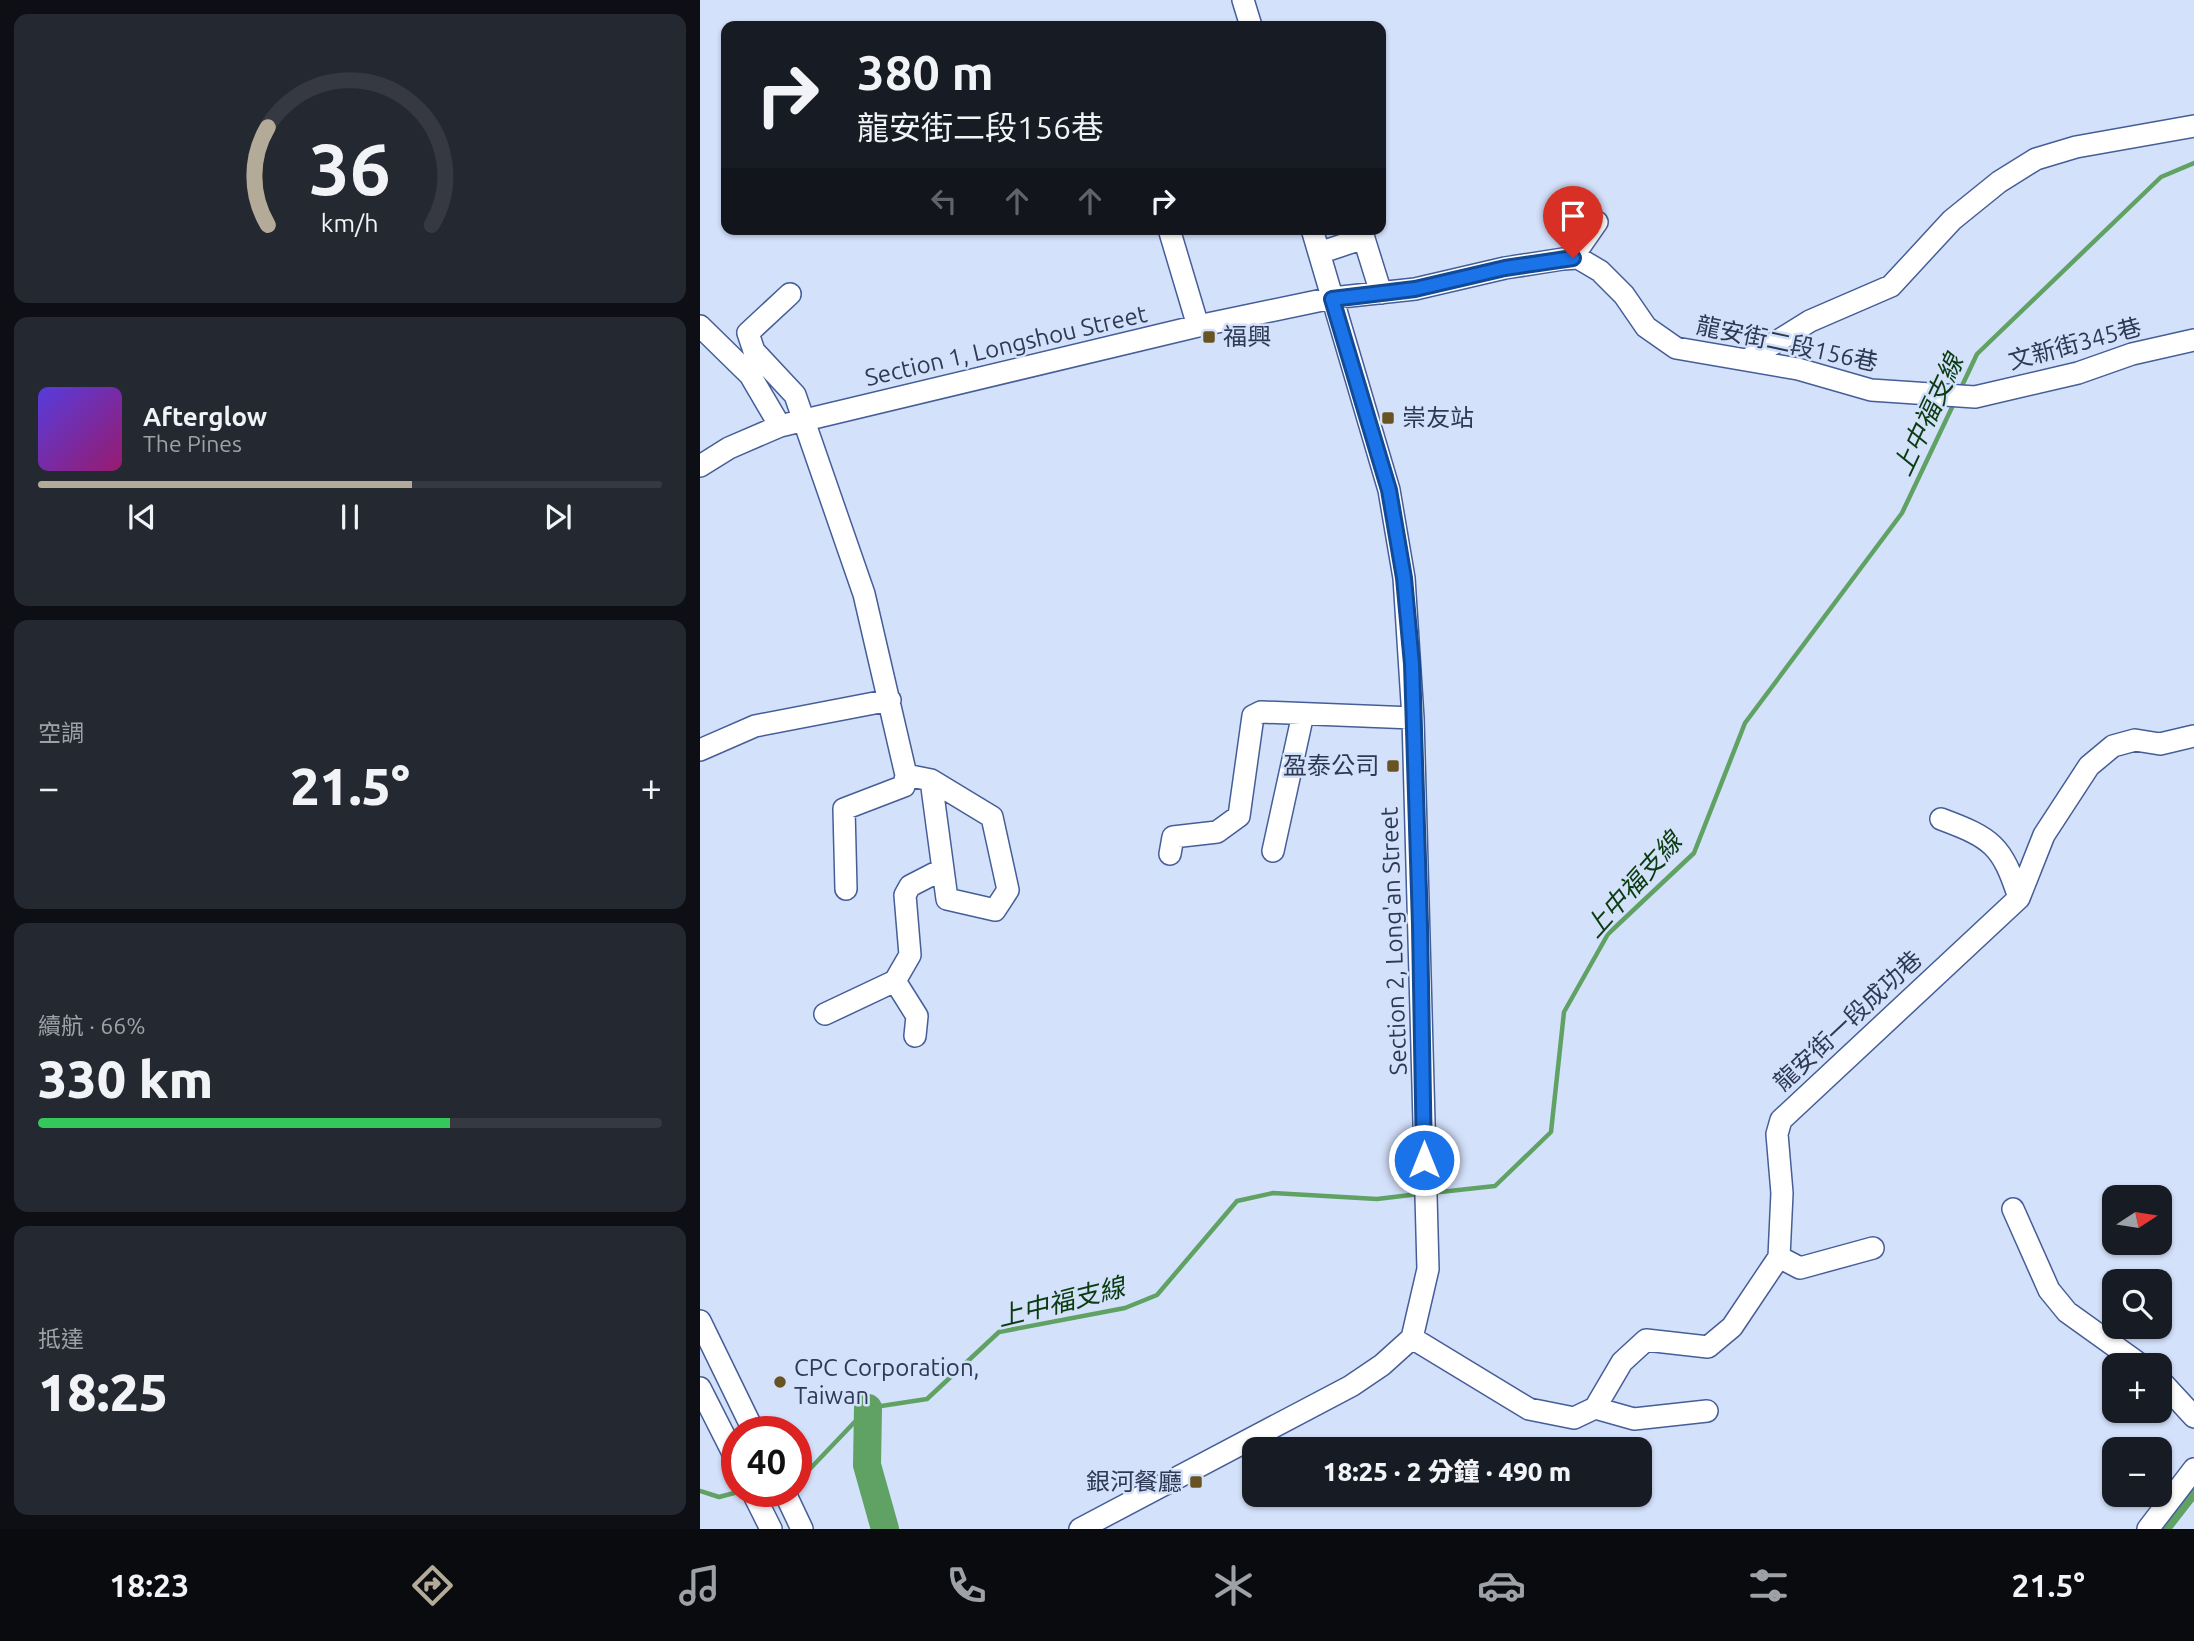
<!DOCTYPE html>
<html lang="zh-TW">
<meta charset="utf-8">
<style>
:root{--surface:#171b24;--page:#242831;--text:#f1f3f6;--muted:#9ea1a6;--line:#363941;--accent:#b3ab97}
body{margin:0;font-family:Ubuntu,"Noto Sans TC",sans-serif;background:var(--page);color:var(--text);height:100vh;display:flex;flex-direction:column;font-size:26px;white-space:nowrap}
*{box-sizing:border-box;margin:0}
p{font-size:23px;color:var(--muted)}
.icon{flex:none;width:38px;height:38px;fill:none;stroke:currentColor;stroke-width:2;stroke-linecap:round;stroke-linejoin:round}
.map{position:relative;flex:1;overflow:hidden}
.side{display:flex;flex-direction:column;gap:14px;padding:14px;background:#0d0f14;width:700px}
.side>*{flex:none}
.guide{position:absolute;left:21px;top:21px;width:665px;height:214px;border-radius:14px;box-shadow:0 2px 5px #0004;background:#171b24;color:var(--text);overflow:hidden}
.needle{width:46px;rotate:78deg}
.buttons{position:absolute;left:1402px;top:1185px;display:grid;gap:14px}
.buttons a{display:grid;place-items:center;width:70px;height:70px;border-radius:14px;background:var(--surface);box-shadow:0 2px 5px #0004;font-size:35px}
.speed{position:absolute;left:21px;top:1416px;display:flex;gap:14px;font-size:35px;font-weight:700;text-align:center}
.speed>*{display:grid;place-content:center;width:91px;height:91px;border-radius:50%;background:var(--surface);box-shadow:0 2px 5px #0004;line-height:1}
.speed .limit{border:10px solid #d22;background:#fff;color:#111}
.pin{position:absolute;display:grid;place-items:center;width:60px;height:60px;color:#fff;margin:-72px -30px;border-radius:50% 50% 50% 0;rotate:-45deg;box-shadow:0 0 7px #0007}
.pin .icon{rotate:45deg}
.me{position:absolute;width:77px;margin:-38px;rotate:0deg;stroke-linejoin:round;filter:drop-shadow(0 0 5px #0008)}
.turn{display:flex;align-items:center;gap:24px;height:147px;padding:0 21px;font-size:32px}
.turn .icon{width:91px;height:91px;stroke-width:2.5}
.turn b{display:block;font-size:49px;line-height:60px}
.lanes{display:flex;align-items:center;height:66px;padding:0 21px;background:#0003;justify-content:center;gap:35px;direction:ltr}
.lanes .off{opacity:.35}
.big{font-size:52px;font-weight:800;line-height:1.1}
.side .tile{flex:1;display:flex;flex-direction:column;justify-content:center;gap:10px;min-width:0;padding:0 24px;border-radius:14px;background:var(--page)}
.side .dial{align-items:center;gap:0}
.dial svg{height:182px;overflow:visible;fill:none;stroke:var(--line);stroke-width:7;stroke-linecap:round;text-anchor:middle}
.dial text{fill:var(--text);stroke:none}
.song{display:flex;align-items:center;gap:21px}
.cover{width:84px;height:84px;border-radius:10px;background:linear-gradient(135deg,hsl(250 70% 55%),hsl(320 70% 35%))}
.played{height:7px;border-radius:4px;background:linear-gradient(90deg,var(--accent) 60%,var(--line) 60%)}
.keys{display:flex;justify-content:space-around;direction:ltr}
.heat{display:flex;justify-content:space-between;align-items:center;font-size:38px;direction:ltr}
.charge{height:10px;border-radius:5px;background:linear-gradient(90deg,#34c759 66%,var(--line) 0)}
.trip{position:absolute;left:542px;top:1437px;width:410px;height:70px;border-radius:14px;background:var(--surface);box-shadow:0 2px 5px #0004;font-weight:800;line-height:70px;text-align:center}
.dock{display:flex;height:112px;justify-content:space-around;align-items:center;background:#090b0e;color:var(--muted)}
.dock .icon{width:49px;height:49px}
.dock .on{color:var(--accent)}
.dock b{font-size:32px;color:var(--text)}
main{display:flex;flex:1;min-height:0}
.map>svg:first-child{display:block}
</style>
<main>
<section class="side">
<div class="tile dial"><svg viewBox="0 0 100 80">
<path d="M14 69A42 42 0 1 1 86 69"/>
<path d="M14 69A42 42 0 0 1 14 26" stroke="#b3ab97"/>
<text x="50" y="56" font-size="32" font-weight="700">36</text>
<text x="50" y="72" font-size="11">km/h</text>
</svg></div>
<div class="tile">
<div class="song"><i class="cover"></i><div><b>Afterglow</b><p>The Pines</p></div></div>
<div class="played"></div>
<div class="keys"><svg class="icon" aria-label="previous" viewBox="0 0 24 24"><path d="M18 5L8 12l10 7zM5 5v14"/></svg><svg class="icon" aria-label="pause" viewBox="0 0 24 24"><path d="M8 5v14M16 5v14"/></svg><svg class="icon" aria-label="next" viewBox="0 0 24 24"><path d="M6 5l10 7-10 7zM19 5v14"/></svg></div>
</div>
<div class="tile"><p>空調</p>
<div class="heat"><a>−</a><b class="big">21.5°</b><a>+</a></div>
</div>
<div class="tile"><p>續航 · 66%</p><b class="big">330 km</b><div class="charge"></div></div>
<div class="tile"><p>抵達</p><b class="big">18:25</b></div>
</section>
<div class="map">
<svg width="1494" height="1529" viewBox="0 0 1494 1529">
<rect width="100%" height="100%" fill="#d4e1fb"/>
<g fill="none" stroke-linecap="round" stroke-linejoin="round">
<path stroke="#60a264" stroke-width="4.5" d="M1260 390 1277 354 1461 177 1494 163
M731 1193 795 1186 851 1132 864 1012 908 934 994 853 1045 723 1202 513 1255 401
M96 1476 106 1473 168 1408 227 1399 299 1332 425 1308 457 1295 537 1201 573 1193 677 1199 719 1194
M0 1491 19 1497 42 1491"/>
<path stroke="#60a264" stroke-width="16" d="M1462 1529 1494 1488"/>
<path stroke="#60a264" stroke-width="28" d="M168 1408 167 1465 185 1529"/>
<g stroke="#455e98" stroke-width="24">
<path id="minor" d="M543 0 551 26
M469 229 498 326
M661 229 681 293
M619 253 664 238
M872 258 897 222
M90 294 48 333 54 351 95 395 164 594 206 775 204 786 144 809 146 889
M0 326 50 375 80 426
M1047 360 1110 321 1191 286 1252 220 1299 182 1336 159 1376 147 1494 126
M0 466 29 448 80 426 498 326 632 298 715 289 805 268 863 259 878 258 900 271 924 295 946 327 976 348 1098 369 1171 390 1275 397 1378 373 1432 354 1494 340
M0 750 55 726 190 700
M206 775 231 780 292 817 308 890 295 910 247 899 231 780
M1241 819C1292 838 1302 845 1319 898
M573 851 603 714
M470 854 473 837 517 832 539 816 553 716 561 712 713 718
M195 981 217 1016 215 1036
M125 1014 195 981 210 955 205 895 210 886 241 870
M1313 1209 1349 1290 1367 1312 1441 1365
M1079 1257 1100 1268 1173 1248
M0 1321 54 1432
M712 1338 829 1409 874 1418 895 1408 922 1362 946 1340 1008 1347 1032 1327 1079 1257 1082 1193 1077 1134 1081 1120 1319 898 1344 835 1389 766 1413 746 1435 740 1460 744 1494 736
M1460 1380 1494 1417
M0 1388 37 1461
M895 1408 934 1419 1007 1411
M52 1491 71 1529
M84 1491 102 1529
M380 1529 651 1386 682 1365 712 1338 728 1269 713 718 704 578 689 490 612 229
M1448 1529 1494 1469"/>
</g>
<use href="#minor" stroke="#fff" stroke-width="21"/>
</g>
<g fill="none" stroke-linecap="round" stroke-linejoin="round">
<g stroke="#114b97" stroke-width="18">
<path id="route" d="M724 1160 720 925 712 664 704 578 689 490 632 299 715 289 805 268 873 258"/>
</g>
<use href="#route" stroke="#1a73e8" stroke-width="12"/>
</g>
<g fill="#685322" stroke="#d4e1fb" stroke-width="2.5">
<rect x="502" y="330" width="14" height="14" rx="3.5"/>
<rect x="681" y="411" width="14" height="14" rx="3.5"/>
<rect x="686" y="759" width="14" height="14" rx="3.5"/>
<circle cx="80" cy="1382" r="7"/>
<rect x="489" y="1475" width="14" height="14" rx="3.5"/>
</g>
<g text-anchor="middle" stroke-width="5" stroke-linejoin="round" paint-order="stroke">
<g font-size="24" fill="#2e3954" stroke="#d4e1fb" text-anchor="start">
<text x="523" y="345">福興</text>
<text x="702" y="426">崇友站</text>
<text x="679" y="774" text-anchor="end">盈泰公司</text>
<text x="94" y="1376">CPC Corporation,<tspan x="94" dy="28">Taiwan</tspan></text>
<text x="482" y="1490" text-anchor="end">銀河餐廳</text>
</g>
<g font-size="24" fill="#2e3954" stroke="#d4e1fb">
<text transform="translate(1087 344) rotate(12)" y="8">龍安街二段156巷</text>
<text transform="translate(1375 344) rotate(-15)" y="8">文新街345巷</text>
<text transform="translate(306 346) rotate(-13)" y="8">Section 1, Longshou Street</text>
<text transform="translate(694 941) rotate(-92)" y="8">Section 2, Long'an Street</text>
<text transform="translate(1148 1021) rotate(-43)" y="8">龍安街一段成功巷</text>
</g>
<g font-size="26" font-style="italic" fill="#0a3b11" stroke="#d4e1fb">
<text transform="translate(1228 415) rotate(-65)" y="9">上中福支線</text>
<text transform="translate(933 885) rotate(-48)" y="9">上中福支線</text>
<text transform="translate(361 1302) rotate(-14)" y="9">上中福支線</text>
</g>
</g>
</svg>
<div class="buttons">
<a><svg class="needle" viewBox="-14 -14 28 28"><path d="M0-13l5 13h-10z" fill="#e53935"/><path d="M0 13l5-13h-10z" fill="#9ea1a6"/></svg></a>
<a><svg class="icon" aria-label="search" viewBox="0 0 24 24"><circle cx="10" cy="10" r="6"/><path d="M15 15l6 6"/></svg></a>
<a>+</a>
<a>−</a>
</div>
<div class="speed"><div class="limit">40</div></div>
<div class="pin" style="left:873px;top:258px;background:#d93025"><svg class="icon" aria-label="arrive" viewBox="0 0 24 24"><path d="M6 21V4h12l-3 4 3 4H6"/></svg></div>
<svg class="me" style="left:724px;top:1160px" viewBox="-20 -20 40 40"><circle r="17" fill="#1a73e8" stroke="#fff" stroke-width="3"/><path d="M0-11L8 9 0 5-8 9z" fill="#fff"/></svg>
<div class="trip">18:25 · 2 分鐘 · 490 m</div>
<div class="guide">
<div class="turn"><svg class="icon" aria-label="right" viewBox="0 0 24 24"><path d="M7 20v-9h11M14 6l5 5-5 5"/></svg><div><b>380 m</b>龍安街二段156巷</div></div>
<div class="lanes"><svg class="icon off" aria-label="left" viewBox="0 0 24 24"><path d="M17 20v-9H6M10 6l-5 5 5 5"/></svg><svg class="icon off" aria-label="ahead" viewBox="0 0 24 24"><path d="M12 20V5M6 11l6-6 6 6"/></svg><svg class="icon off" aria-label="ahead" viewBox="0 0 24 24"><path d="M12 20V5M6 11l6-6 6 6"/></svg><svg class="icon" aria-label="right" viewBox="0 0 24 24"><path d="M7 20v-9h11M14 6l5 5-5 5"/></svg></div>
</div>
</div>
</main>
<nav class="dock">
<b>18:23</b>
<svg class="icon on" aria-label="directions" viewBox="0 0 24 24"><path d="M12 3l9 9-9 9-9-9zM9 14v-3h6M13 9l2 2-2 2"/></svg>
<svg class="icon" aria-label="music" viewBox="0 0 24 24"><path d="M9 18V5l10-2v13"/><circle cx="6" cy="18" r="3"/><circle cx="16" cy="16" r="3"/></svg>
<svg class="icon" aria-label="phone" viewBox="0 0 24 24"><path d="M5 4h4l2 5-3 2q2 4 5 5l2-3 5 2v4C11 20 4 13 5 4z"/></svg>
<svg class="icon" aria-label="climate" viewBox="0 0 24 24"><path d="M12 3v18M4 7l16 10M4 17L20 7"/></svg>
<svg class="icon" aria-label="car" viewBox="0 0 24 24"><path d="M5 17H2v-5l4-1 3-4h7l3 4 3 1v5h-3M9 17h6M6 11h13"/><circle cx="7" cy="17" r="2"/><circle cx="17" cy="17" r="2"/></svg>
<svg class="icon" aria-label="filters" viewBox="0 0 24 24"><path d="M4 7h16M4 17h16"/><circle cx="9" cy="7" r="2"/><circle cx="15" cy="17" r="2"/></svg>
<b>21.5°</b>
</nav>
